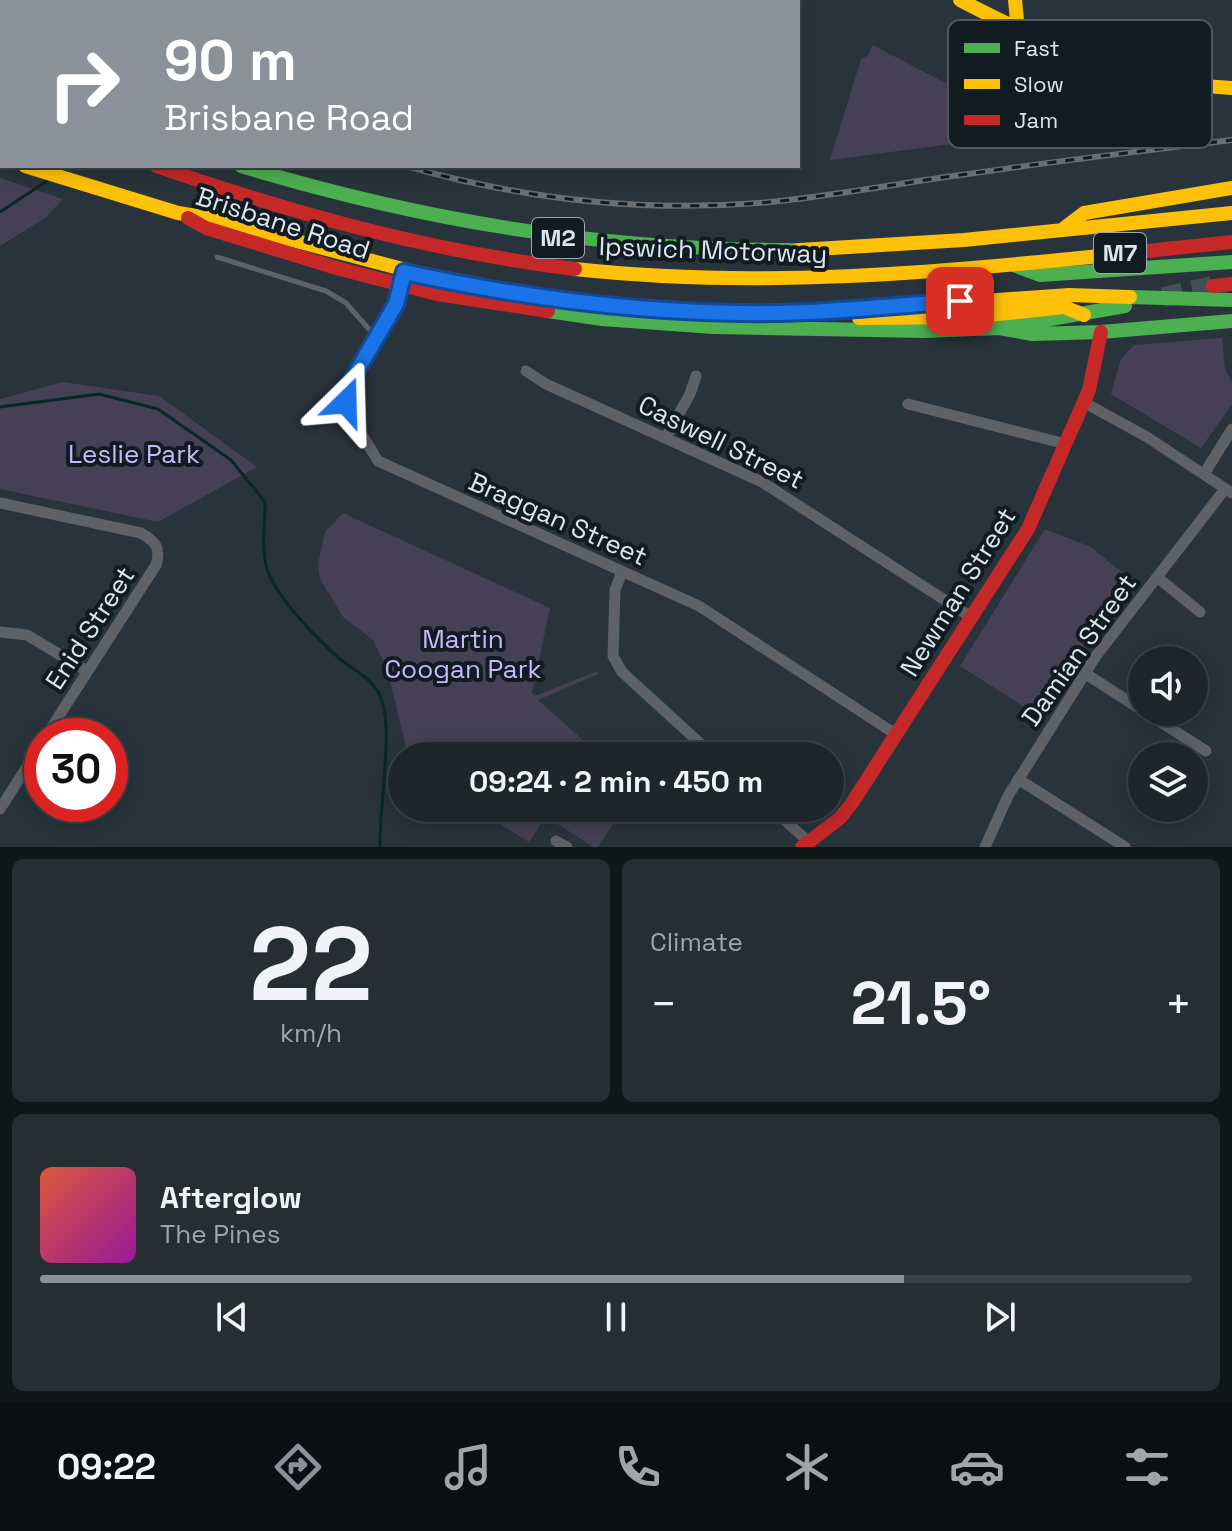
<!DOCTYPE html>
<meta charset="utf-8">
<style>
:root{--surface:#1e262c;--page:#262e34;--text:#f1f3f6;--muted:#a1a5a9;--line:#3c4348;--accent:#8c9099}
body{margin:0;font-family:"Space Grotesk",sans-serif;background:var(--page);color:var(--text);height:100vh;display:flex;flex-direction:column;font-size:30px;white-space:nowrap}
*{box-sizing:border-box;margin:0}
p{font-size:26px;color:var(--muted)}
.icon{flex:none;width:44px;height:44px;fill:none;stroke:currentColor;stroke-width:2;stroke-linecap:round;stroke-linejoin:round}
.map{position:relative;height:847px;overflow:hidden}
.drawer{display:flex;flex-direction:column;gap:12px;padding:12px;background:#101518;flex:1}
.drawer>*{flex:none}
.hud{position:absolute;left:0px;top:0px;width:800px;height:168px;box-shadow:0 4px 20px #0003,0 0 0 2px var(--line);background:#8c9099;color:#fff;overflow:hidden}
.controls{position:absolute;left:1128px;top:646px;display:grid;gap:16px}
.controls a{display:grid;place-items:center;width:80px;height:80px;border-radius:50%;background:var(--surface);box-shadow:0 4px 20px #0003,0 0 0 2px var(--line);font-size:40px}
.speed{position:absolute;left:24px;top:718px;display:flex;gap:16px;font-size:40px;font-weight:700;text-align:center}
.speed>*{display:grid;place-content:center;width:104px;height:104px;border-radius:50%;background:var(--surface);box-shadow:0 4px 20px #0003,0 0 0 2px var(--line);line-height:1}
.speed .limit{border:12px solid #d22;background:#fff;color:#111}
.pin{position:absolute;display:grid;place-items:center;width:68px;height:68px;color:#fff;margin:-34px;border-radius:16px;box-shadow:0 4px 12px #0006}
.me{position:absolute;width:88px;margin:-44px;rotate:22deg;stroke-linejoin:round;filter:drop-shadow(0 0 6px #0008)}
.turn{display:flex;align-items:center;gap:28px;height:168px;padding:0 32px;font-size:36px}
.turn .icon{width:104px;height:104px;stroke-width:2.5}
.turn b{display:block;font-size:56px;line-height:68px}
.big{font-size:60px;font-weight:600;line-height:1.1}
.drawer .widget{flex:1;display:flex;flex-direction:column;justify-content:center;gap:12px;min-width:0;padding:0 28px;border-radius:12px;background:var(--page)}
.drawer .dial{align-items:center;gap:0}
.dial b{font-size:104px;line-height:1}
.song{display:flex;align-items:center;gap:24px}
.cover{width:96px;height:96px;border-radius:12px;background:linear-gradient(135deg,hsl(10 70% 55%),hsl(300 70% 35%))}
.played{height:8px;border-radius:4px;background:linear-gradient(90deg,var(--accent) 75%,var(--line) 75%)}
.keys{display:flex;justify-content:space-around;direction:ltr}
.heat{display:flex;justify-content:space-between;align-items:center;font-size:44px;direction:ltr}
.drawer .tiles{flex:1;display:grid;gap:12px;grid-template-columns:1fr 1fr}
.widget:last-child{grid-column:span 2}
.trip{position:absolute;left:388px;top:742px;width:456px;height:80px;border-radius:40px;background:var(--surface);box-shadow:0 4px 20px #0003,0 0 0 2px var(--line);font-weight:600;line-height:80px;text-align:center}
.tab-bar{display:flex;height:128px;justify-content:space-around;align-items:center;background:#0c0f12;color:var(--muted)}
.tab-bar .icon{width:56px;height:56px}
.tab-bar .selected{color:var(--accent)}
.tab-bar b{font-size:36px;color:var(--text)}
.map>svg:first-child{display:block}
</style>
<div class="map">
<svg width="1232" height="847" viewBox="0 0 1232 847">
<rect width="100%" height="100%" fill="#28333b"/>
<path fill="#454056" d="M873 45 987 105 967 142 830 160 861 59 867 56Z
M0 178 63 199 45 218 0 246Z
M1222 338 1225 370 1232 382V404L1201 448 1111 394 1121 359 1134 345Z
M63 382 159 396 257 467 158 522 0 489V399Z
M343 513 550 608 532 693 535 696 597 671 598 674 538 700 601 756H408L387 668 373 640 343 617 320 579 318 564 325 532Z
M1045 529 1091 547 1132 581 1093 633 1039 716 960 666Z
M475 808H623L598 847H593L550 819H544L529 842Z"/>
<g fill="none" stroke-linecap="round" stroke-linejoin="round">
<path stroke="#092724" stroke-width="3" d="M561 2 563 0
M63 171 72 166
M0 212 50 179
M0 407 99 394 158 409 231 460 265 502C265 523 261 549 267 569 277 598 317 639 340 659 356 672 375 679 382 701 393 733 379 809 380 847"/>
<path stroke="#434e56" stroke-width="20" stroke-dasharray="20 10" stroke-linecap="butt" d="M1163 297 1213 286"/>
<path stroke="#5e6165" stroke-width="5" d="M217 257 326 291 346 303 376 337"/>
<path stroke="#5e6165" stroke-width="11" d="M95 0 98 2
M402 280 396 304 348 386 346 402 350 415 378 461 699 606 897 735
M526 371 546 384 762 482 971 617
M1085 403 1147 437 1232 493
M908 404 1066 444
M666 437 690 394 696 376
M1204 474 1232 429
M0 503 141 533C156 542 161 548 156 565L46 736
M622 572 615 590 613 656 622 672 714 756
M1157 577 1200 612
M0 632 27 635 87 671
M1086 674 1142 710
M1145 712 1206 751
M1018 779 1125 847
M771 808 809 842
M0 809 42 743
M556 841 567 847
M985 847 1008 796 1096 656 1225 489"/>
<path stroke="#4caf50" stroke-width="14" d="M0 158 2 159
M241 166C427 222 605 251 799 250
M1016 266 1040 275 1232 262
M1130 297 1232 300
M548 311 602 319 713 327 924 331 999 328 1032 334 1101 332 1232 321
M999 328 1125 306"/>
<path stroke="#ffc107" stroke-width="14" d="M960 0C1050 47 1129 82 1232 88
M1015 0 1018 31
M0 83H2
M25 166 178 213 209 218 414 272
M1063 229 1084 213 1232 188
M799 250 964 240 1232 213
M575 269C757 289 938 273 1119 254
M735 313 830 312 1069 295 1130 297
M859 318 971 317 1064 307 1084 315"/>
<path stroke="#c62828" stroke-width="14" d="M0 112H2
M156 166C295 214 428 251 575 269
M188 218 206 228 340 269 437 294 548 311
M1119 254 1232 242
M414 272 568 301 735 313
M1213 286 1232 284
M802 847 840 818 852 803 1028 529 1089 390 1101 332"/>
<g stroke="#686e72" stroke-width="6">
<path id="rail" d="M0 8 2 9
M406 166C521 199 639 212 759 203 829 197 898 183 968 174 1056 161 1144 151 1232 140"/>
</g>
<use href="#rail" stroke="#121b21" stroke-width="3" stroke-dasharray="9" stroke-linecap="butt"/>
</g>
<g fill="none" stroke-linecap="round" stroke-linejoin="round">
<g stroke="#114b97" stroke-width="20">
<path id="route" d="M346 402 348 386 396 304 404 272C527 299 652 315 778 313 839 312 899 305 960 301"/>
</g>
<use href="#route" stroke="#1a73e8" stroke-width="14"/>
</g>
<g text-anchor="middle" stroke-width="8" stroke-linejoin="round" paint-order="stroke">
<g fill="#121b21" stroke="#9eaab2" stroke-width="2">
<rect x="532" y="218" width="52" height="40" rx="6"/>
<rect x="1094" y="233" width="52" height="40" rx="6"/>
</g>
<g font-size="24" font-weight="bold" fill="#dae7f0">
<text x="558" y="246">M2</text>
<text x="1120" y="261">M7</text>
</g>
<g font-size="26" fill="#dae7f0" stroke="#121b21">
<text transform="translate(283 223) rotate(18)" y="9">Brisbane Road</text>
<text transform="translate(713 250) rotate(2)" y="9">Ipswich Motorway</text>
<text transform="translate(721 442) rotate(26)" y="9">Caswell Street</text>
<text transform="translate(558 519) rotate(24)" y="9">Braggan Street</text>
<text transform="translate(958 592) rotate(-58)" y="9">Newman Street</text>
<text transform="translate(90 628) rotate(-57)" y="9">Enid Street</text>
<text transform="translate(1079 650) rotate(-55)" y="9">Damian Street</text>
</g>
<g font-size="26" fill="#ccb8f8" stroke="#121b21">
<text x="134" y="463">Leslie Park</text>
<text x="463" y="648">Martin<tspan x="463" dy="30">Coogan Park</tspan></text>
</g>
</g>
<rect x="948" y="20" width="264" height="128" rx="12" fill="#121b21" stroke="#4e585f" stroke-width="2"/>
<rect x="964" y="43" width="36" height="10" fill="#4caf50"/>
<rect x="964" y="79" width="36" height="10" fill="#ffc107"/>
<rect x="964" y="115" width="36" height="10" fill="#c62828"/>
<g font-size="22" fill="#dae7f0">
<text x="1014" y="56">Fast</text>
<text x="1014" y="92">Slow</text>
<text x="1014" y="128">Jam</text>
</g>
</svg>
<div class="controls">
<a><svg class="icon" aria-label="sound" viewBox="0 0 24 24"><path d="M4 9h4l5-4v14l-5-4H4zM17 9q2 3 0 6"/></svg></a>
<a><svg class="icon" aria-label="layers" viewBox="0 0 24 24"><path d="M12 4l9 5-9 5-9-5zM3 14l9 5 9-5"/></svg></a>
</div>
<div class="speed"><div class="limit">30</div></div>
<div class="pin" style="left:960px;top:301px;background:#d93025"><svg class="icon" aria-label="arrive" viewBox="0 0 24 24"><path d="M6 21V4h12l-3 4 3 4H6"/></svg></div>
<svg class="me" style="left:346px;top:402px" viewBox="-20 -20 40 40"><path d="M0-17L14 15 0 8-14 15z" fill="#1a73e8" stroke="#fff" stroke-width="4"/></svg>
<div class="trip">09:24 · 2 min · 450 m</div>
<div class="hud">
<div class="turn"><svg class="icon" aria-label="right" viewBox="0 0 24 24"><path d="M7 20v-9h11M14 6l5 5-5 5"/></svg><div><b>90 m</b>Brisbane Road</div></div>
</div>
</div>
<section class="drawer">
<div class="tiles">
<div class="widget dial"><b>22</b><p>km/h</p></div>
<div class="widget"><p>Climate</p>
<div class="heat"><a>−</a><b class="big">21.5°</b><a>+</a></div>
</div>
<div class="widget">
<div class="song"><i class="cover"></i><div><b>Afterglow</b><p>The Pines</p></div></div>
<div class="played"></div>
<div class="keys"><svg class="icon" aria-label="previous" viewBox="0 0 24 24"><path d="M18 5L8 12l10 7zM5 5v14"/></svg><svg class="icon" aria-label="pause" viewBox="0 0 24 24"><path d="M8 5v14M16 5v14"/></svg><svg class="icon" aria-label="next" viewBox="0 0 24 24"><path d="M6 5l10 7-10 7zM19 5v14"/></svg></div>
</div>
</div>
</section>
<nav class="tab-bar">
<b>09:22</b>
<svg class="icon selected" aria-label="directions" viewBox="0 0 24 24"><path d="M12 3l9 9-9 9-9-9zM9 14v-3h6M13 9l2 2-2 2"/></svg>
<svg class="icon" aria-label="music" viewBox="0 0 24 24"><path d="M9 18V5l10-2v13"/><circle cx="6" cy="18" r="3"/><circle cx="16" cy="16" r="3"/></svg>
<svg class="icon" aria-label="phone" viewBox="0 0 24 24"><path d="M5 4h4l2 5-3 2q2 4 5 5l2-3 5 2v4C11 20 4 13 5 4z"/></svg>
<svg class="icon" aria-label="climate" viewBox="0 0 24 24"><path d="M12 3v18M4 7l16 10M4 17L20 7"/></svg>
<svg class="icon" aria-label="car" viewBox="0 0 24 24"><path d="M5 17H2v-5l4-1 3-4h7l3 4 3 1v5h-3M9 17h6M6 11h13"/><circle cx="7" cy="17" r="2"/><circle cx="17" cy="17" r="2"/></svg>
<svg class="icon" aria-label="filters" viewBox="0 0 24 24"><path d="M4 7h16M4 17h16"/><circle cx="9" cy="7" r="2"/><circle cx="15" cy="17" r="2"/></svg>
</nav>
